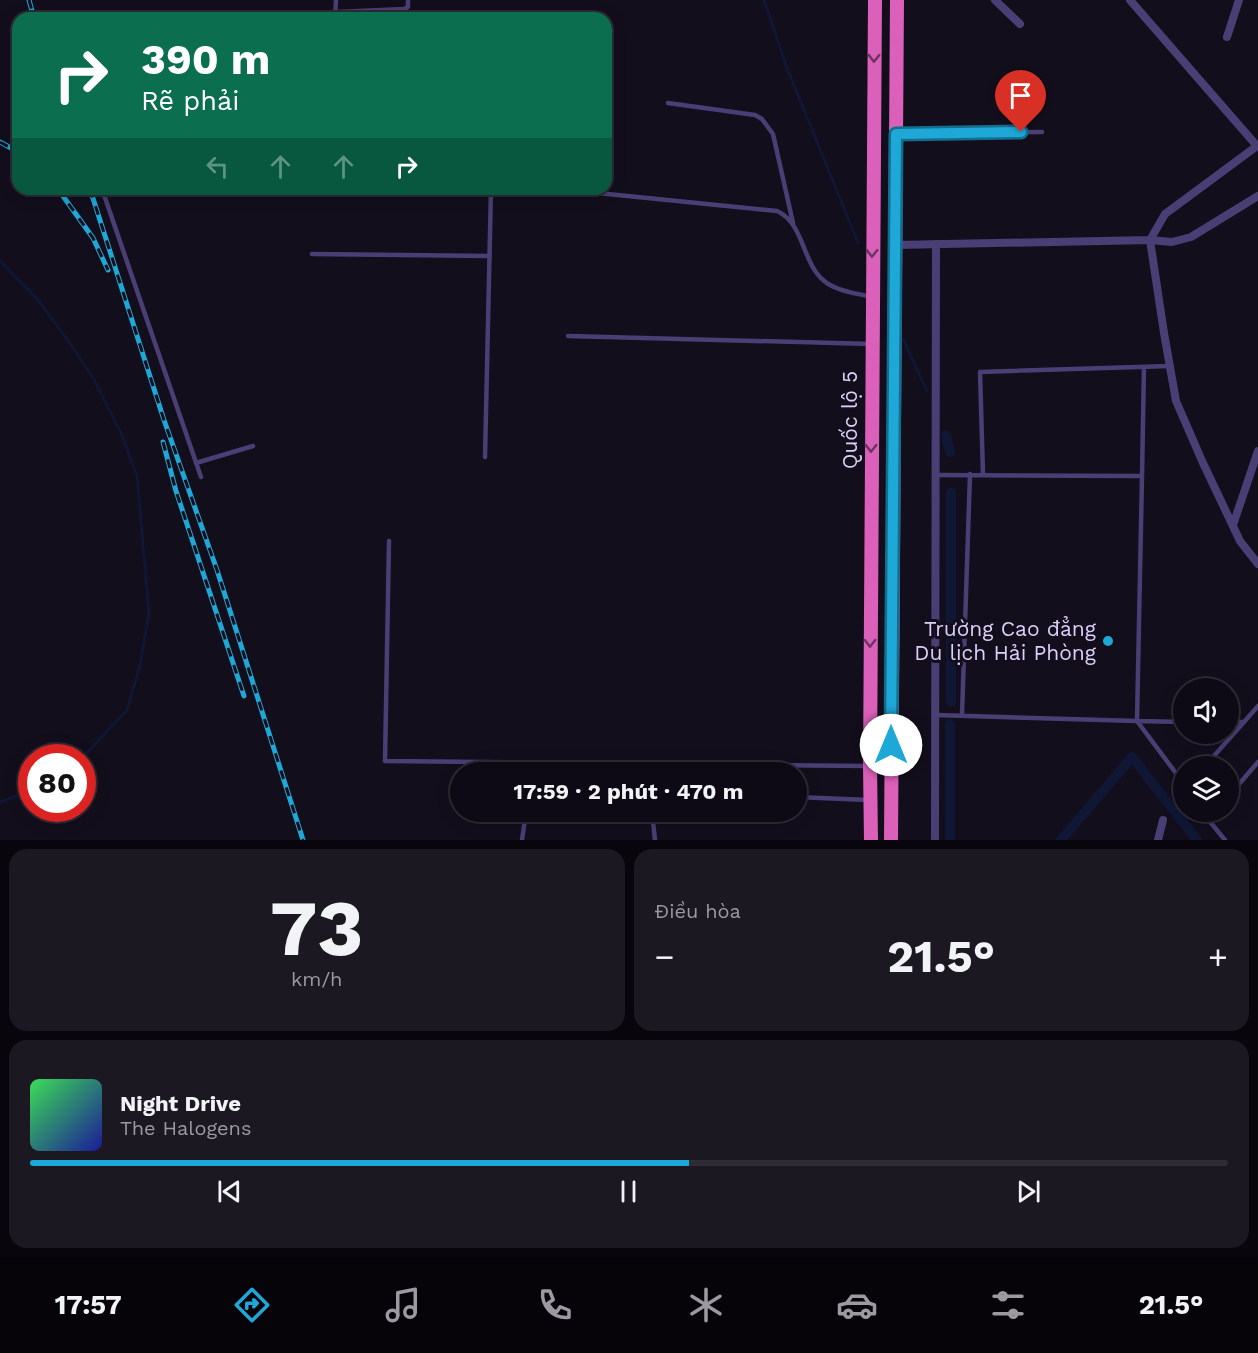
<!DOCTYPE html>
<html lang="vi">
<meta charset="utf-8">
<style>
:root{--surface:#0e0a15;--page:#1c1822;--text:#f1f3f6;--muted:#9b9aa0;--line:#2e2b34;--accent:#1ea8d7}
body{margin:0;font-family:"Work Sans",sans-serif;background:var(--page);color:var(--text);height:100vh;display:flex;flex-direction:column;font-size:22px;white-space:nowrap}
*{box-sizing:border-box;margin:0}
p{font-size:20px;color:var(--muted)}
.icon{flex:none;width:33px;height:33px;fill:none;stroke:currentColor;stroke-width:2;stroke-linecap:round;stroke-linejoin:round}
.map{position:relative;height:840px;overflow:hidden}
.details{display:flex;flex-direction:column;gap:9px;padding:9px;background:#08060c;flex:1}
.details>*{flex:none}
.top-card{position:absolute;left:12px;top:12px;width:600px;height:183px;border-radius:18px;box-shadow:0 3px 15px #0003,0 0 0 2px var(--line);background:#0b6e4f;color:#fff;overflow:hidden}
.fabs{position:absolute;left:1173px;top:678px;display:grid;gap:12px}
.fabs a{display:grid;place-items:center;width:66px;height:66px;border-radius:50%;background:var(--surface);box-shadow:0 3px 15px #0003,0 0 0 2px var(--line);font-size:30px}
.speed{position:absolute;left:18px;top:744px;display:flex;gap:12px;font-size:30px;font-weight:700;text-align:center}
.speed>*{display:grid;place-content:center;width:78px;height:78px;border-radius:50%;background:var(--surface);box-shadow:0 3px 15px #0003,0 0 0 2px var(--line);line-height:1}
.speed .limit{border:9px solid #d22;background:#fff;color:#111}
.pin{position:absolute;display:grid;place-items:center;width:51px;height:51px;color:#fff;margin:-62px -26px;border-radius:50% 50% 50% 0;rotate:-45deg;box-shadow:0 0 6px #0007}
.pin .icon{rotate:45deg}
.me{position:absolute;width:66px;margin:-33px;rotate:0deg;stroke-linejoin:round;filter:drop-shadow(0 0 4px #0008)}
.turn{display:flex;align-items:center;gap:21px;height:126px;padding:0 30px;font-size:27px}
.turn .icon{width:78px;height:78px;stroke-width:2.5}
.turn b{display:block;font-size:42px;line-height:51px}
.lanes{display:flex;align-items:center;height:57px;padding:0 30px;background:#0003;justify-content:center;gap:30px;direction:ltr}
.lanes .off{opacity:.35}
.big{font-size:45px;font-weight:700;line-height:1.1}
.details .tile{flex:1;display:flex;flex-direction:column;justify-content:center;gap:9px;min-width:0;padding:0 21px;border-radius:18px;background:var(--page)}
.details .dial{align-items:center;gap:0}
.dial b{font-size:78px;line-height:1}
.song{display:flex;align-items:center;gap:18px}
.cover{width:72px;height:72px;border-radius:9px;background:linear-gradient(135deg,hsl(130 70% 55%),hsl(240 70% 35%))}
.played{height:6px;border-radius:3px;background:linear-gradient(90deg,var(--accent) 55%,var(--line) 55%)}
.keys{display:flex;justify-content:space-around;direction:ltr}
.heat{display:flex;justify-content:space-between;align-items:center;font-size:33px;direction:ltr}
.details .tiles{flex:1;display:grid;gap:9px;grid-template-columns:1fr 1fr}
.tile:last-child{grid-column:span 2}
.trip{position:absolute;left:450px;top:762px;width:357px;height:60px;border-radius:30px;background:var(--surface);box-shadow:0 3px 15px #0003,0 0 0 2px var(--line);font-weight:700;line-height:60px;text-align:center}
.tab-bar{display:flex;height:96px;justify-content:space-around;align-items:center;background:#060408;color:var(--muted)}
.tab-bar .icon{width:42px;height:42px}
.tab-bar .current{color:var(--accent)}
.tab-bar b{font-size:27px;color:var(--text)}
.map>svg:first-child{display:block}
</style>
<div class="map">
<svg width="1258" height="840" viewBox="0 0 1258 840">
<rect width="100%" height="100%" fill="#130e1c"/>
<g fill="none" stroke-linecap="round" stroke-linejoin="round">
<path stroke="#0f1735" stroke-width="3" d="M764 0 787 68 858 243
M0 261 38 300 67 339 93 378 121 433 137 476 149 613 140 665 127 710 82 758
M903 339 927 391
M0 802 32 790"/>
<path stroke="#0f1735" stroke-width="10" d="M946 435 950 452
M951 702V493
M950 724V840
M1061 840 1132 757 1197 840"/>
<path stroke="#4a3f75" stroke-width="4.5" d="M336 12 404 9 408 7V0
M335 18 336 0
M668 103 755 115 762 119 773 134 793 223
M899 134 1042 132
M102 189 201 477
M558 189 777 211C804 223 802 262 823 280 835 291 856 293 871 297
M312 254 490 256
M568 336 872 344
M485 457 491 189
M196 463 253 446
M983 474 980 372 1170 366
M1142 476 1144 367
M389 541 385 761 867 766
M935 715 1137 721 1142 476 936 475
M962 715 970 474
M1137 721 1184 784
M1137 721 1184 722
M1228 722H1244L1258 706
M1205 766 1244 722
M796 797 868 800
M1228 797 1258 762
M652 812 655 840
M1202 812 1225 840
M1208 820 1216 812
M522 840 526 812"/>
<path stroke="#4a3f75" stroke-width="8" d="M995 0 1020 24
M1130 0 1257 146 1165 214 1150 240 1172 242 1191 237 1258 196
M1227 37 1239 0
M895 245 1150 240 1164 333 1176 401 1203 463 1240 541 1258 564
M1233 525 1258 451
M935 840 936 244
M1158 840 1163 820"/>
<path stroke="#db60ba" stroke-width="14" d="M871 840 870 766 875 0
M891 840 897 0"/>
<g stroke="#1ea8d7" stroke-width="5">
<path id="rail" d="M29 0 34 18
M0 142 18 152
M58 189 93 238 108 270
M90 189 164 420 217 570 303 840
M163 442 176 491 244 696"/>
</g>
<use href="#rail" stroke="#130e1c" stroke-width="3" stroke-dasharray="9" stroke-linecap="butt"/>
</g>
<defs><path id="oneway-chevron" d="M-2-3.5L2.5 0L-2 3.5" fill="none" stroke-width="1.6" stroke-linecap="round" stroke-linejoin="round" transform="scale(1.5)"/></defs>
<g stroke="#6d3363">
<use href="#oneway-chevron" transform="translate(874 58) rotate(91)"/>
<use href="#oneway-chevron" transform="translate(872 253) rotate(91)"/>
<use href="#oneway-chevron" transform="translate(871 448) rotate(90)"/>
<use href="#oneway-chevron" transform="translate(870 643) rotate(90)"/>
</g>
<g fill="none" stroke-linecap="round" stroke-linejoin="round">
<g stroke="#146d8c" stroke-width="15">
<path id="route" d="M891 745 896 134 1021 132"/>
</g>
<use href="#route" stroke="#1ea8d7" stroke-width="10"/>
</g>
<circle fill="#1ea8d7" stroke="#130e1c" stroke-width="2" cx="1108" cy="641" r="6"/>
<g text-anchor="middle" stroke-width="6" stroke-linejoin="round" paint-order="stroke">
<g font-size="21" fill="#dbd0f9" stroke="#130e1c">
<text transform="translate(850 420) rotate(-90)" y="7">Quốc lộ 5</text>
</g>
<g font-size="21" fill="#dbd0f9" stroke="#130e1c" text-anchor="end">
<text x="1096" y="636">Trường Cao đẳng<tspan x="1096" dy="24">Du lịch Hải Phòng</tspan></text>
</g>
</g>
</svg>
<div class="fabs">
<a><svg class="icon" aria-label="sound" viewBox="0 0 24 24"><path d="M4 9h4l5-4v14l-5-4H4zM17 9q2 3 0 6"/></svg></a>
<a><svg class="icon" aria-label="layers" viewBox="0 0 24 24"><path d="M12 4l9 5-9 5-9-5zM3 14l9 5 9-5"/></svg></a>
</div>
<div class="speed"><div class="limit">80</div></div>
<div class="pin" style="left:1021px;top:132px;background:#d93025"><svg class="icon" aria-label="arrive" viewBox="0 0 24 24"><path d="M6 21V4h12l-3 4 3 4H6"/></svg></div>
<svg class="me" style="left:891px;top:745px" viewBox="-20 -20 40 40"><circle r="19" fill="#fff"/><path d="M0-13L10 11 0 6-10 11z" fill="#1ea8d7"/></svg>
<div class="trip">17:59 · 2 phút · 470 m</div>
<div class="top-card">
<div class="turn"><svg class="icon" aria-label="right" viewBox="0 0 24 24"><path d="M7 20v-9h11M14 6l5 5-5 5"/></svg><div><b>390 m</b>Rẽ phải</div></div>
<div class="lanes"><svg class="icon off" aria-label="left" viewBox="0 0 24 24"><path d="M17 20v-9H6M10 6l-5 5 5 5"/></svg><svg class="icon off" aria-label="ahead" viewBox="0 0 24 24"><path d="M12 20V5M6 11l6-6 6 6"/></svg><svg class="icon off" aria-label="ahead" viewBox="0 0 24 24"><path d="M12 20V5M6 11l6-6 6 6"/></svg><svg class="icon" aria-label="right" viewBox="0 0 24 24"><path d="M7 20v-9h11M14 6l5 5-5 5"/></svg></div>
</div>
</div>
<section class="details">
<div class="tiles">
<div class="tile dial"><b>73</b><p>km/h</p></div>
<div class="tile"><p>Điều hòa</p>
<div class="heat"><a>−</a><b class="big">21.5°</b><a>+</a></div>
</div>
<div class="tile">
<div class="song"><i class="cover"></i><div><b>Night Drive</b><p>The Halogens</p></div></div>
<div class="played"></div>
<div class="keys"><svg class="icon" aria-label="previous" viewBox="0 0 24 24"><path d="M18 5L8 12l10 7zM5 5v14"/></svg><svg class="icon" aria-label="pause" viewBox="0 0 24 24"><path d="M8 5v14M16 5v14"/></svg><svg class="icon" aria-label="next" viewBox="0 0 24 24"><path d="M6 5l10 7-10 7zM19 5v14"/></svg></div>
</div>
</div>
</section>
<nav class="tab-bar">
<b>17:57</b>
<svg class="icon current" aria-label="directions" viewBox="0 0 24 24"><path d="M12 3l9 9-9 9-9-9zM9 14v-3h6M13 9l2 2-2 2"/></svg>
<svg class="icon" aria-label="music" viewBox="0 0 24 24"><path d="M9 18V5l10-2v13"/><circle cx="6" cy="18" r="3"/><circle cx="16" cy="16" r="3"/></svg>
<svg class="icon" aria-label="phone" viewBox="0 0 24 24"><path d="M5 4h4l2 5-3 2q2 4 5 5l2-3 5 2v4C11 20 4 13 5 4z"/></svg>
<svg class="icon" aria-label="climate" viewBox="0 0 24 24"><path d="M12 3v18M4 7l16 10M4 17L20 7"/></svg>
<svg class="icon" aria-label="car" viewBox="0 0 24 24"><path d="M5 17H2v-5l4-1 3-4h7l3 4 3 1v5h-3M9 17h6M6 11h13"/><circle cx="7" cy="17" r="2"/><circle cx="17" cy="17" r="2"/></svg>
<svg class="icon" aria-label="filters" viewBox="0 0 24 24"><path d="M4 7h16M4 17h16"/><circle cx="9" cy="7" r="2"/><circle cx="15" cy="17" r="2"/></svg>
<b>21.5°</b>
</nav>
